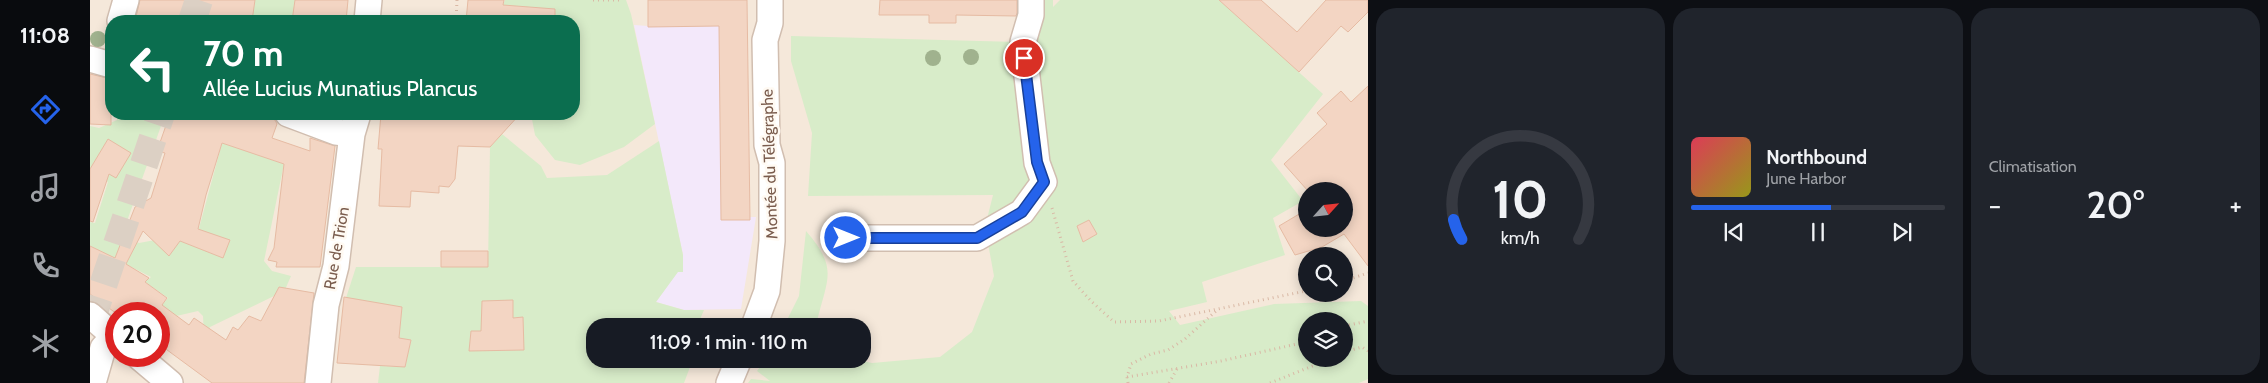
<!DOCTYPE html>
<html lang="fr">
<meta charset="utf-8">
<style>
:root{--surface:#171b24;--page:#20242c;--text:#f1f3f6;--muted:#9ea1a6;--line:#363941;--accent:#2563eb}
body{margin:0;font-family:Cabin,sans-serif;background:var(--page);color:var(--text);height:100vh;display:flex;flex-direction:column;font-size:19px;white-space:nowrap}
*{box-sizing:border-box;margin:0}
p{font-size:16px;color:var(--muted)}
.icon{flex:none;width:28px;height:28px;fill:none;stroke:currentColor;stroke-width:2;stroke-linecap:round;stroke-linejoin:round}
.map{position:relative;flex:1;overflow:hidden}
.details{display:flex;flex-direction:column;gap:8px;padding:8px;background:#0d0f14;width:900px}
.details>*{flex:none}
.guide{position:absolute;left:15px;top:15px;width:475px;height:105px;border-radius:20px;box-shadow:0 2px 12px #0003;background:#0b6e4f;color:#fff;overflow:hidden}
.needle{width:32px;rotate:63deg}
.controls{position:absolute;left:1208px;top:182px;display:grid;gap:10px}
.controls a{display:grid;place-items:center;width:55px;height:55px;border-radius:50%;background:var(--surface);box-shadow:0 2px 12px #0003;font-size:25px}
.speed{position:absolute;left:15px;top:302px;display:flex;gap:10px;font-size:25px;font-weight:700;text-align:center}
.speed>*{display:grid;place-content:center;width:65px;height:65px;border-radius:50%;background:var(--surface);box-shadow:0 2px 12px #0003;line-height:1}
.speed .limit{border:8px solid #d22;background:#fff;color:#111}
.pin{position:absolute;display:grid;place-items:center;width:42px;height:42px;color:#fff;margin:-21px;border:2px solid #fff;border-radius:50%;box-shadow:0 1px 5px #0007}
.me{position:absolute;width:55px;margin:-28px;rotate:90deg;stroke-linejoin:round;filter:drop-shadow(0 0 4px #0008)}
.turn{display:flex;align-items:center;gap:18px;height:105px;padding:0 15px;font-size:22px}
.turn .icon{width:65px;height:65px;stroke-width:2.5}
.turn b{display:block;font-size:35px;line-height:42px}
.big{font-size:38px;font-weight:600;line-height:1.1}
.details .tile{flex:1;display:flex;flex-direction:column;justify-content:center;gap:8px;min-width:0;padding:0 18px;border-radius:20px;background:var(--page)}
.details .dial{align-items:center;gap:0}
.dial svg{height:130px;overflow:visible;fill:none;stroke:var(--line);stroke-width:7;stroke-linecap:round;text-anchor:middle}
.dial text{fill:var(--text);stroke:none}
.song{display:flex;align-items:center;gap:15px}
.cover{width:60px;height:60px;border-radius:8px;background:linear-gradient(135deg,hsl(350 70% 55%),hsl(60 70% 35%))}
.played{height:5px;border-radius:2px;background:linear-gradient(90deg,var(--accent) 55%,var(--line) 55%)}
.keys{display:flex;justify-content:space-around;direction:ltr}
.heat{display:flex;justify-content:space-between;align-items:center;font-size:28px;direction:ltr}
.details .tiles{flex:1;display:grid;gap:8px;grid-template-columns:repeat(3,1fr)}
.trip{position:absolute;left:496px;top:318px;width:285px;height:50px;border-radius:20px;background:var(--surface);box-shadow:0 2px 12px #0003;font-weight:600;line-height:50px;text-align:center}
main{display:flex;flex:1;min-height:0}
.tabs{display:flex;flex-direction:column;width:90px;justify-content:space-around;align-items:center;background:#090b0e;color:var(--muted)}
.tabs .icon{width:35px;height:35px}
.tabs .current{color:var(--accent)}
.tabs b{font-size:22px;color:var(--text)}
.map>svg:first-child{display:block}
</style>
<main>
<nav class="tabs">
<b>11:08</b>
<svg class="icon current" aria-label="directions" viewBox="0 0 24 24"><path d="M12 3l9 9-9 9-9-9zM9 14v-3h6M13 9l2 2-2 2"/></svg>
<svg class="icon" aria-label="music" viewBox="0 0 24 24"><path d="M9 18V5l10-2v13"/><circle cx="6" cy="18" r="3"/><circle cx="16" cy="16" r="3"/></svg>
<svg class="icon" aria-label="phone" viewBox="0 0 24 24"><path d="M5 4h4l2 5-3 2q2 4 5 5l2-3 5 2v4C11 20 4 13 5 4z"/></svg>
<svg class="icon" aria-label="climate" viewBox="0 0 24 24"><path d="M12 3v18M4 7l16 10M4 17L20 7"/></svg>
</nav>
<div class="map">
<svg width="1278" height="383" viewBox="0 0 1278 383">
<rect width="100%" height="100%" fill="#fdf6ec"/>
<path fill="#f5e8da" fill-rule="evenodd" d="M0 0H1278V383H0ZM21 21H484V114H21ZM1216 191H1254V229H1216ZM1216 256H1254V294H1216ZM26 314H69V356H26ZM1216 321H1254V359H1216ZM505 326H772V359H505Z"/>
<path fill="#f3e8fa" d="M558 0H657L660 217H666L651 309 594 310 566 302 588 271 593 255 544 25 558 26Z"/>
<path fill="#d8ecc9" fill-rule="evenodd" d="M72 0H206L202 21H84Z
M415 0H536L541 14 565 124 534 147 490 165 465 160 445 135 441 114H484V21H447L448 8 413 5Z
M932 0H963V7L970 0H1129L1233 94 1181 160 1213 201 1183 218 1195 255 1112 282 1117 302 1079 311 1090 325 1184 304 1271 301 1278 306V379L1269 383H658L661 379 680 381 667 371 676 359H765L782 363 850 357 882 332 904 276 895 227 903 195 718 196 722 133 701 61V36L932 42ZM1216 321H1254V359H1216Z
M28 114H37L36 117 60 120 59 114 74 117V124L82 125 71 126 32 235 49 243 108 232 132 143 194 164 174 261 182 271 201 276 191 299 184 296 120 327 114 338 113 316 108 311 82 317 79 310 72 305 78 298 55 282 61 277 0 246V222L5 223 18 182 0 175V126L9 128 27 120Z
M412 134 451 166 457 178 517 175 569 141 593 255V272H588L566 302 594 310H614L608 324 618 323 616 326H505V359H603L594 383H288L290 366 315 367 321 340 309 338 312 307 256 298 266 267H398L400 147Z
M716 231C748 268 738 277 727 321L729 326H694L709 296Z"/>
<path fill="#f3d5c3" stroke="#e6bba3" d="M50 0H165L162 21H45Z
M205 0H258L256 21H202Z
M378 0H414L413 5 465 9V21H376Z
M558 0H657L660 220H631L629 26 558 27Z
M790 0H927V13L926 16 866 15V23H839V15H789Z
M1129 0H1171L1207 32 1236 0H1278V12L1258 32 1251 26 1209 72Z
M0 74 21 79V125L0 124Z
M1278 86V266L1254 234 1232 247 1205 255 1189 226 1216 210V229H1254V191H1218L1194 164 1237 124 1227 113 1251 91 1261 102Z
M80 114H171L185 120 187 124 182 138 220 151V138L245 146 230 267H186L187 262 178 260 184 248 194 164 132 143 116 195 108 229 140 240 133 258 90 241 79 256 53 231 36 264 59 278 55 282 77 298 72 305 99 325 104 318 136 340 143 327 148 330 159 316 171 321 189 287 224 293 214 383H122L69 344V314H27L0 294V246L25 258 45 207 61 198 75 153 67 151Z
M291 114H430L400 147 368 146 365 179 359 187 349 186V193L321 191 320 207 289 206 292 149H288Z
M18 139 41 153 26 178 19 174 3 222 0 221V169Z
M999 220 1007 234 993 242 987 226Z
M351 251H398V267H351Z
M254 297 312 307 309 338 321 340 315 367 247 363Z
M423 300V318L433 317 434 350 379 351 381 331H391L392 301Z"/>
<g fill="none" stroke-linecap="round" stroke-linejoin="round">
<path stroke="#dcd0c4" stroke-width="28" stroke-dasharray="28 14" stroke-linecap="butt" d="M102 21 109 0
M0 324 71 114"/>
<g stroke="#d1beb0" stroke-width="28">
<path id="minor" d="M30 21 36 0
M277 21 279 0
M0 59 21 65
M198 114 246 132 262 134
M756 238H887L932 212 954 182 947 163 933 42 941 15V0
M0 315 26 338
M664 326 677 291 682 241V163L677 145 675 40 680 23V0
M48 356 80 383
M3 383 13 348 24 336
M228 383 236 305 246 266 262 134 268 114
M639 383 649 359"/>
</g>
<path stroke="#d9b8a5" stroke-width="3" stroke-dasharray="1 4" stroke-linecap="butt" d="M503 0H529
M366 21 367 0
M962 208 983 281 1001 301 1024 322 1069 321 1216 291
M1254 281 1278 273
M1254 326 1278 321
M1254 352 1272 347 1278 351
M1037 377 1131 361 1216 342
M1038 383 1037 377 1041 364 1061 354 1078 350 1095 339 1126 311
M1079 383 1087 369
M1180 383 1240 359"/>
<use href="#minor" stroke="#fff" stroke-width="25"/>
</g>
<g fill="#a0b28e">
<circle cx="8" cy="39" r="8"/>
<circle cx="881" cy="57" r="8"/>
<circle cx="843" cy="58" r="8"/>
</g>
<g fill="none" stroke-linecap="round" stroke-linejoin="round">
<g stroke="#184099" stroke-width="12">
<path id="route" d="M756 238H887L932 212 954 182 947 162 934 58"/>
</g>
<use href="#route" stroke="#2563eb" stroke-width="9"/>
</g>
<g text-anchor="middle" stroke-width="5" stroke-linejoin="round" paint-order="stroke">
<g font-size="16" fill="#7a5c4d" stroke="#fffaf3">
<text transform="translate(679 164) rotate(-92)" y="6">Montée du Télégraphe</text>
<text transform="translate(246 248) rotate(-80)" y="6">Rue de Trion</text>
</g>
</g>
</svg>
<div class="controls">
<a><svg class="needle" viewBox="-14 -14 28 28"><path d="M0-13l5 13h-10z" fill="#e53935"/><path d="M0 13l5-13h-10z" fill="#9ea1a6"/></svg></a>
<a><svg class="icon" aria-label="search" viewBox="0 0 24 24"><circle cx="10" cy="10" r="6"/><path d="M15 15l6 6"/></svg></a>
<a><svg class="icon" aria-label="layers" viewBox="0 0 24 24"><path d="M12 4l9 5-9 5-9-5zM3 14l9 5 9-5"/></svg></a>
</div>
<div class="speed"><div class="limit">20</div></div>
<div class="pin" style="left:934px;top:58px;background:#d93025"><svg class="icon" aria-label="arrive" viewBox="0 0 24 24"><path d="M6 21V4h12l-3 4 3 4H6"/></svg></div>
<svg class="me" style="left:756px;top:238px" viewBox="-20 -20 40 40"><circle r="17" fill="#2563eb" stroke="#fff" stroke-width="3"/><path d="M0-11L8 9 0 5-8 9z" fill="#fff"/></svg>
<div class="trip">11:09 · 1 min · 110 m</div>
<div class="guide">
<div class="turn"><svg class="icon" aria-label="left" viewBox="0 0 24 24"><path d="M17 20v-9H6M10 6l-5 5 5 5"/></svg><div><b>70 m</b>Allée Lucius Munatius Plancus</div></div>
</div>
</div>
<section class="details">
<div class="tiles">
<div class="tile dial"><svg viewBox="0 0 100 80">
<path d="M14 69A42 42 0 1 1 86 69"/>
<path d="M14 69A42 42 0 0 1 9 57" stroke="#2563eb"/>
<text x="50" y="56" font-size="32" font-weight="700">10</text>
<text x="50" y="72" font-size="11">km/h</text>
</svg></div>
<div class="tile">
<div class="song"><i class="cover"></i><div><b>Northbound</b><p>June Harbor</p></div></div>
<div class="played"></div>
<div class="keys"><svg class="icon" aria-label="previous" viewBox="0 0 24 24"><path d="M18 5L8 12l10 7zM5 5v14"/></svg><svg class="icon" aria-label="pause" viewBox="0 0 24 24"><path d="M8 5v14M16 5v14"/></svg><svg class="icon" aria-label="next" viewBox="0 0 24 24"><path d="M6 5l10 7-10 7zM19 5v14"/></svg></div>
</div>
<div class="tile"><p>Climatisation</p>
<div class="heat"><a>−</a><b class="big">20°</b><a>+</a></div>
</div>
</div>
</section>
</main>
